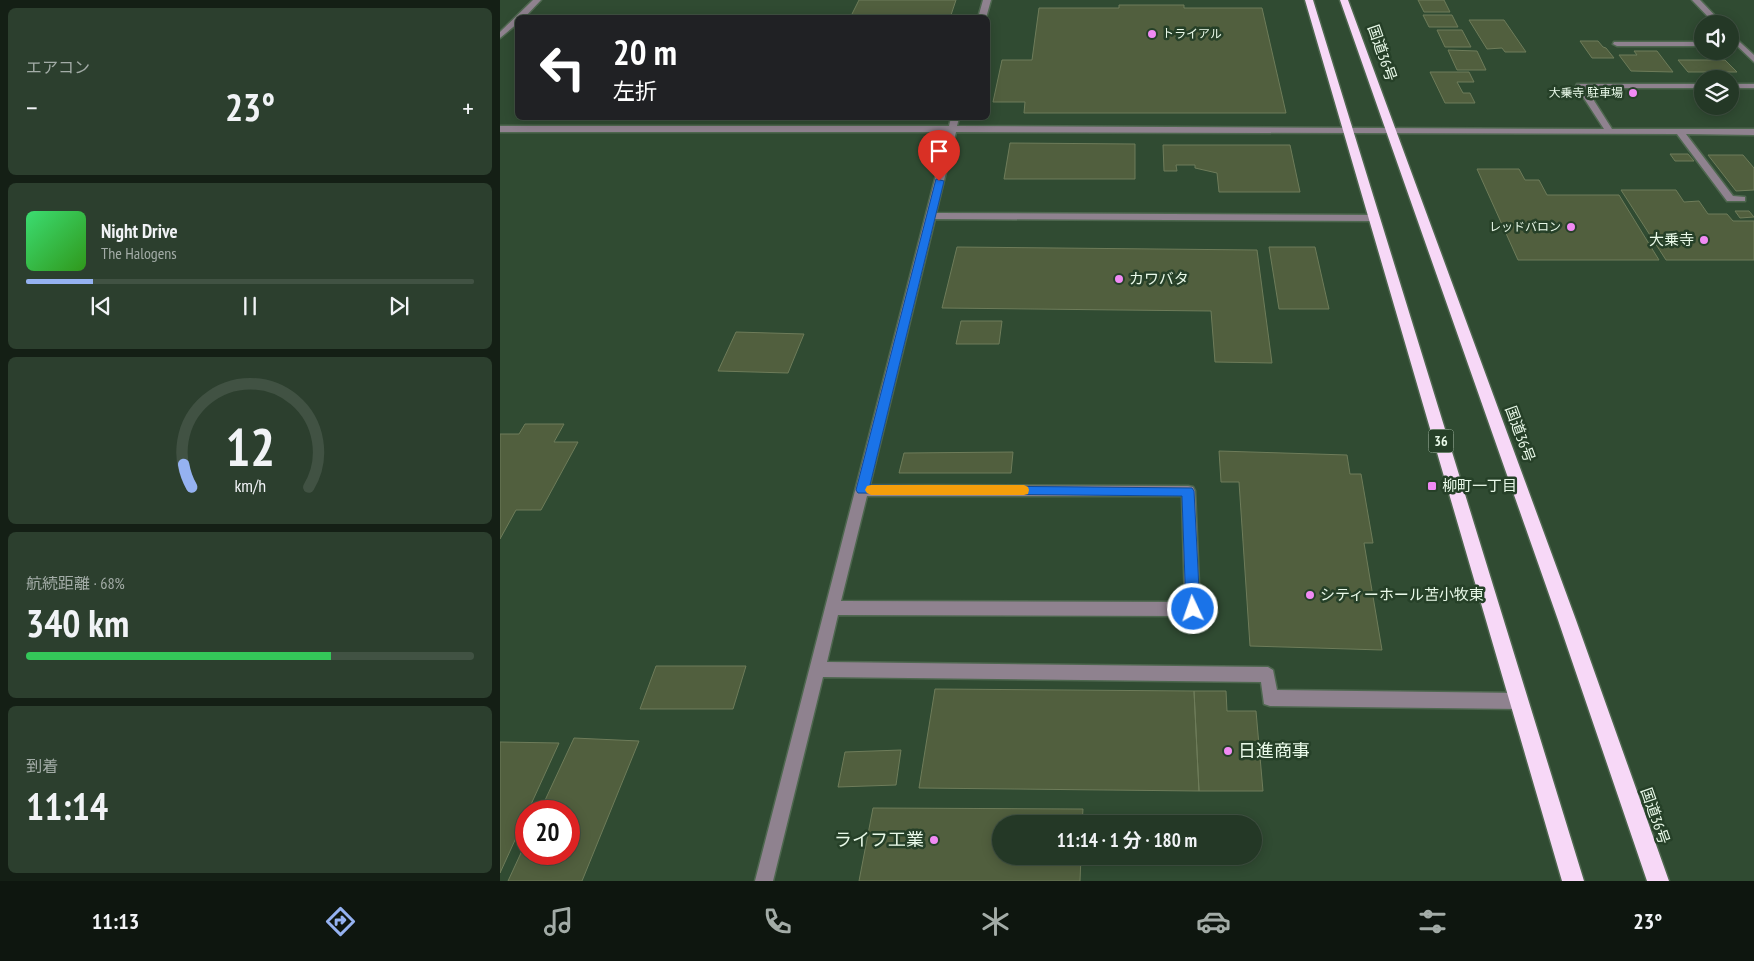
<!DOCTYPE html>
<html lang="ja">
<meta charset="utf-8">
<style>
:root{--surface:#243826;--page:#2c3f2e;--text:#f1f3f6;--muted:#a3aca7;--line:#415243;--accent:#95b2f1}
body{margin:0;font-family:"PT Sans Narrow","Noto Sans JP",sans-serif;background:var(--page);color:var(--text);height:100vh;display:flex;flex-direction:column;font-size:19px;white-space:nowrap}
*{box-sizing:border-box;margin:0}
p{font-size:16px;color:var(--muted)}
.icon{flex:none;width:28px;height:28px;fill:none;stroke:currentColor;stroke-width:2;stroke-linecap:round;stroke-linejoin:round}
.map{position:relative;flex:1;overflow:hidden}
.sheet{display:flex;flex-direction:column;gap:8px;padding:8px;background:#141f15;width:500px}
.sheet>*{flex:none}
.top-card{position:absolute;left:15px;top:15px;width:475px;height:105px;border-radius:8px;box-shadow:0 2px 12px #0003,0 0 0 1px var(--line);background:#202124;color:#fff;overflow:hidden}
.buttons{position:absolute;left:1194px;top:15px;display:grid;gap:10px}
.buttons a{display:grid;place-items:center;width:45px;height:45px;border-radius:50%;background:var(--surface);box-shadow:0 2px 12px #0003,0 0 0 1px var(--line);font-size:25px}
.speed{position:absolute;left:15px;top:800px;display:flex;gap:10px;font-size:25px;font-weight:700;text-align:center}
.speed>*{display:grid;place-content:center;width:65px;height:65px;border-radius:50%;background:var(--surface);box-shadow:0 2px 12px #0003,0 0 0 1px var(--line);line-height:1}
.speed .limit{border:8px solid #d22;background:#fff;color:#111}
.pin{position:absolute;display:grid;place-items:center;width:42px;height:42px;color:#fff;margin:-51px -21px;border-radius:50% 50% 50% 0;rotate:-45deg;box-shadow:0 0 5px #0007}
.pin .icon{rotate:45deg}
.me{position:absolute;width:55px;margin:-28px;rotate:357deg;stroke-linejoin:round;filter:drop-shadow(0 0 4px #0008)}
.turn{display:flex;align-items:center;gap:18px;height:105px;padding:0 15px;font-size:22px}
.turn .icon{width:65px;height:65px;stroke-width:2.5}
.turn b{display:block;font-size:35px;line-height:42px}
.big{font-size:38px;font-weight:700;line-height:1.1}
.sheet .tile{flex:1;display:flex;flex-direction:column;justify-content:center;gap:8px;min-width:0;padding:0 18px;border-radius:8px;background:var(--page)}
.sheet .dial{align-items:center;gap:0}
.dial svg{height:130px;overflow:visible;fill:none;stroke:var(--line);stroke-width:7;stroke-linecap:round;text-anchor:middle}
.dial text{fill:var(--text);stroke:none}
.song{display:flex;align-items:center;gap:15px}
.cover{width:60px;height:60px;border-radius:8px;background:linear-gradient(135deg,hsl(140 70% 55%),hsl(110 70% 35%))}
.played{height:5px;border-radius:2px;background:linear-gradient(90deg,var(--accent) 15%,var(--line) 15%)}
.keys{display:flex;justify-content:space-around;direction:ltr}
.heat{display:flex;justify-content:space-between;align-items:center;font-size:28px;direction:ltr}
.charge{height:8px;border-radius:4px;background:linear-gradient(90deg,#34c759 68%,var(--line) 0)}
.trip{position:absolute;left:492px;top:815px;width:270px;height:50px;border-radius:25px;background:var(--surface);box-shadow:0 2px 12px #0003,0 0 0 1px var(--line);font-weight:700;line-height:50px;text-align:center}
.tab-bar{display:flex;height:80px;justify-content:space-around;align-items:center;background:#0e160f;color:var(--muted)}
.tab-bar .icon{width:35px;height:35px}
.tab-bar .selected{color:var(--accent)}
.tab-bar b{font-size:22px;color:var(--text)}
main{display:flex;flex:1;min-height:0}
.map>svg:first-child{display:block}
</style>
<main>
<section class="sheet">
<div class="tile"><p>エアコン</p>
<div class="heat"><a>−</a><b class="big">23°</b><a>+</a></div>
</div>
<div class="tile">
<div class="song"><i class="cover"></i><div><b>Night Drive</b><p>The Halogens</p></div></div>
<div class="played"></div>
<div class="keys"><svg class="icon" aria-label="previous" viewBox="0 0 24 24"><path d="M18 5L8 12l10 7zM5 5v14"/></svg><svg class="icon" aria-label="pause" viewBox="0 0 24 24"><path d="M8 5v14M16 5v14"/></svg><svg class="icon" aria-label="next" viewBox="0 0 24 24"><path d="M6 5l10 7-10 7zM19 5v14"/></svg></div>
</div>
<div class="tile dial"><svg viewBox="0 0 100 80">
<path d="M14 69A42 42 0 1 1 86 69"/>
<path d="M14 69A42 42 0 0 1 9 55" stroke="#95b2f1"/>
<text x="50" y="56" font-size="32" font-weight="700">12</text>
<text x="50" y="72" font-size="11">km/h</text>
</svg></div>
<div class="tile"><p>航続距離 · 68%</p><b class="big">340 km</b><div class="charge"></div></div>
<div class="tile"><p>到着</p><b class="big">11:14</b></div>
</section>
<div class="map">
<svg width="1254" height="881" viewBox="0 0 1254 881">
<rect width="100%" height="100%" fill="#304b32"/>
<path fill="#515f3e" stroke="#6e7c5a" d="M359 0H456L450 18H350Z
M918 0H944L950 12H924Z
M619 5H684V8H762L786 113H524L525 102H493L502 60H532L539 8H619Z
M923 15H952L958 27H929Z
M969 20H1004L1026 52H1005L1002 48 987 49Z
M937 30H962L971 47H945Z
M1080 41H1098L1103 47 1106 48 1114 58H1092Z
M948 50 977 51 986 70H957Z
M1134 51H1157L1173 72 1131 71 1119 55H1137Z
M1178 60H1225L1237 72H1188Z
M930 72H969L974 82H957L963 93H970L975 103H945Z
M510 143 635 144V179H504Z
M663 145H790L800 192H719L717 173 695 168V165H676L677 171H664Z
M1170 154H1188L1194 161H1175Z
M1208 155H1243L1254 168V190L1236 191Z
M977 169H1019L1025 180H1039L1047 195H1119L1159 260H1018Z
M1121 190H1176L1184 202 1199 201 1208 214H1227L1233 221H1254V260H1166Z
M1235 211H1249L1254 217 1240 218Z
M457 247 757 250 772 363 715 362 711 311 442 308Z
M769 247H815L829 309H779Z
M461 321H502L499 344H456Z
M236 332 304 334 288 373 218 371Z
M25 424H64L54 442H78L41 510H16L0 539V434H19Z
M719 451 847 455 850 474H861L873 543H864L882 650 750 646 739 482H721Z
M513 452 511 473H399L404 453Z
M156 666H246L233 709H140Z
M435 689 694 691 699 791 419 788Z
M694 691H726L727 711H756L763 791H699Z
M74 738 139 741 82 881H8L26 842V854H69V811H40Z
M0 742 59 743 28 811H26V816L0 873Z
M401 750 396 785 338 787 345 752Z
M373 808 583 809 582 824H501V856H581L580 881H359Z"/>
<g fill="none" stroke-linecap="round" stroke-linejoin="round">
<g stroke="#4e674f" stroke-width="3">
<path id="minor" d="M33 0H41L24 18H18V23L0 38V32Z
M483 0H491L486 18H478Z
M1192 0H1200L1223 24H1215Z
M1230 33 1254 55V62L1230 39Z
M1114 42H1202V46H1117L1113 44Z
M1077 84H1202V88H1086L1112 129H1254V135L1186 134 1233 196 1245 197V201H1227L1177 134 456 132 436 213 874 215 879 218 874 221 435 219 370 485 688 486 693 487 695 491 700 609 698 614 693 616 338 615 327 662 768 667 773 670 777 690 1019 693 1025 695 1027 701 1025 707 1019 709 770 706 764 704 761 682 323 677 273 881H255L447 132H0V126H449L451 118H459L457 126 1104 129 1076 86ZM367 496H682L685 602 341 601Z
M1230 84H1254V88H1230Z"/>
</g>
<g stroke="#4e674f" stroke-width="3">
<path id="highway" d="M805 0H813L1084 881H1062Z
M840 0H848L1076 620 1169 881H1147L1058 620Z"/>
</g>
<use href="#minor" fill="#8f828f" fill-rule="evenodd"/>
<use href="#highway" fill="#f7d8f7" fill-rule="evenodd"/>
</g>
<path fill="#1a73e8" stroke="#114b97" d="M436 179 444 181 370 485 692 488 694 491 700 609 698 613 693 615 688 613 686 609 682 496 358 493 356 490Z"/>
<path fill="#f59e0b" d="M371 485H524L528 487 529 490 528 494 524 495H371L367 493 365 490 367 486Z"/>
<g fill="#f18af4" stroke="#264028" stroke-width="2">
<circle cx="652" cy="34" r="5"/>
<circle cx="1133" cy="93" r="5"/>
<circle cx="1071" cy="227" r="5"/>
<circle cx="1204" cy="240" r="5"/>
<circle cx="619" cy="279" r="5"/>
<rect x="927" y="481" width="10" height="10" rx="2.5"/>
<circle cx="810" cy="595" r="5"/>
<circle cx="728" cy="751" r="5"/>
<circle cx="434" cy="840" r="5"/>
</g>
<g text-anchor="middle" stroke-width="5" stroke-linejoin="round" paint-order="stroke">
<g font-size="12" fill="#e9f9e9" stroke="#264028" text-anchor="end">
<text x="662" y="38" text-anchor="start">トライアル</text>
<text x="1123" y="97">大乗寺 駐車場</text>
<text x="1061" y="231">レッドバロン</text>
</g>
<rect fill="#264028" stroke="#aec2af" stroke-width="1" x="928.5" y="429.5" width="25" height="23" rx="4"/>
<g font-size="14" font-weight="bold" fill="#e9f9e9">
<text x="941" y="446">36</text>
</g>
<g font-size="15" fill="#e9f9e9" stroke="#264028">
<text transform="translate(882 53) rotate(71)" y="5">国道36号</text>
<text transform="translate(1020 434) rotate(70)" y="5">国道36号</text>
<text transform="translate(1155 816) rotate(71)" y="5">国道36号</text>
</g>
<g font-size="15" fill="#e9f9e9" stroke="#264028" text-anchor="start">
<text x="1194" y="245" text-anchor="end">大乗寺</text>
<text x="629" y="284">カワバタ</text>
<text x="942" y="491">柳町一丁目</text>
<text x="820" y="600">シティーホール苫小牧東</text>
</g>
<g font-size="18" fill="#e9f9e9" stroke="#264028" text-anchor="start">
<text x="738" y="757">日進商事</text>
<text x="424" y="846" text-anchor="end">ライフ工業</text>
</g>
</g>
</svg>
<div class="buttons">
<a><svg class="icon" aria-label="sound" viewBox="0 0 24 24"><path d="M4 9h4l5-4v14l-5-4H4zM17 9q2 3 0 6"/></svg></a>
<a><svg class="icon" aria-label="layers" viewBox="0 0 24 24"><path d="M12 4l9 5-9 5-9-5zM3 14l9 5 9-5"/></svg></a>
</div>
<div class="speed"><div class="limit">20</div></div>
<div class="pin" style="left:439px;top:181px;background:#d93025"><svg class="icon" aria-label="arrive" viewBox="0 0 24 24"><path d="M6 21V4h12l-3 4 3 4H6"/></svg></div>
<svg class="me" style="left:693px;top:609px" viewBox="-20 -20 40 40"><circle r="17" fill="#1a73e8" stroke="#fff" stroke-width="3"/><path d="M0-11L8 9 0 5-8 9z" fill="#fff"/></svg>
<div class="trip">11:14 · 1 分 · 180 m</div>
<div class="top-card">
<div class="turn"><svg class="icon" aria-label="left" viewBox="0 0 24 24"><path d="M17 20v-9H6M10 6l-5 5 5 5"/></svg><div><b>20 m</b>左折</div></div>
</div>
</div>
</main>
<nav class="tab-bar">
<b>11:13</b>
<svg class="icon selected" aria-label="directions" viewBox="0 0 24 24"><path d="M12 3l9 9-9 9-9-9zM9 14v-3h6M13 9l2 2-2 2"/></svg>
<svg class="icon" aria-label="music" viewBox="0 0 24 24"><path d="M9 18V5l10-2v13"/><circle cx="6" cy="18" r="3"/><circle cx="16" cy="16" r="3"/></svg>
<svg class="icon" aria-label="phone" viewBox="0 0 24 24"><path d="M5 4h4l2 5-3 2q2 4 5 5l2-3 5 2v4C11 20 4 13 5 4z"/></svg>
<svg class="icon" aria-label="climate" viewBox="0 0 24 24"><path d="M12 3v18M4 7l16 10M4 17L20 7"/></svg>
<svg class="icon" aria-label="car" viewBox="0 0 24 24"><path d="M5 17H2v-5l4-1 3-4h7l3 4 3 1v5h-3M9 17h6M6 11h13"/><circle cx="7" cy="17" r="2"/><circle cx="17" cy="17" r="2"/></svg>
<svg class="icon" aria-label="filters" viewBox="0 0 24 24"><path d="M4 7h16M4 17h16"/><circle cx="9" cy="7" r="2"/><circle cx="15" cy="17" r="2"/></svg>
<b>23°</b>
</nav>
